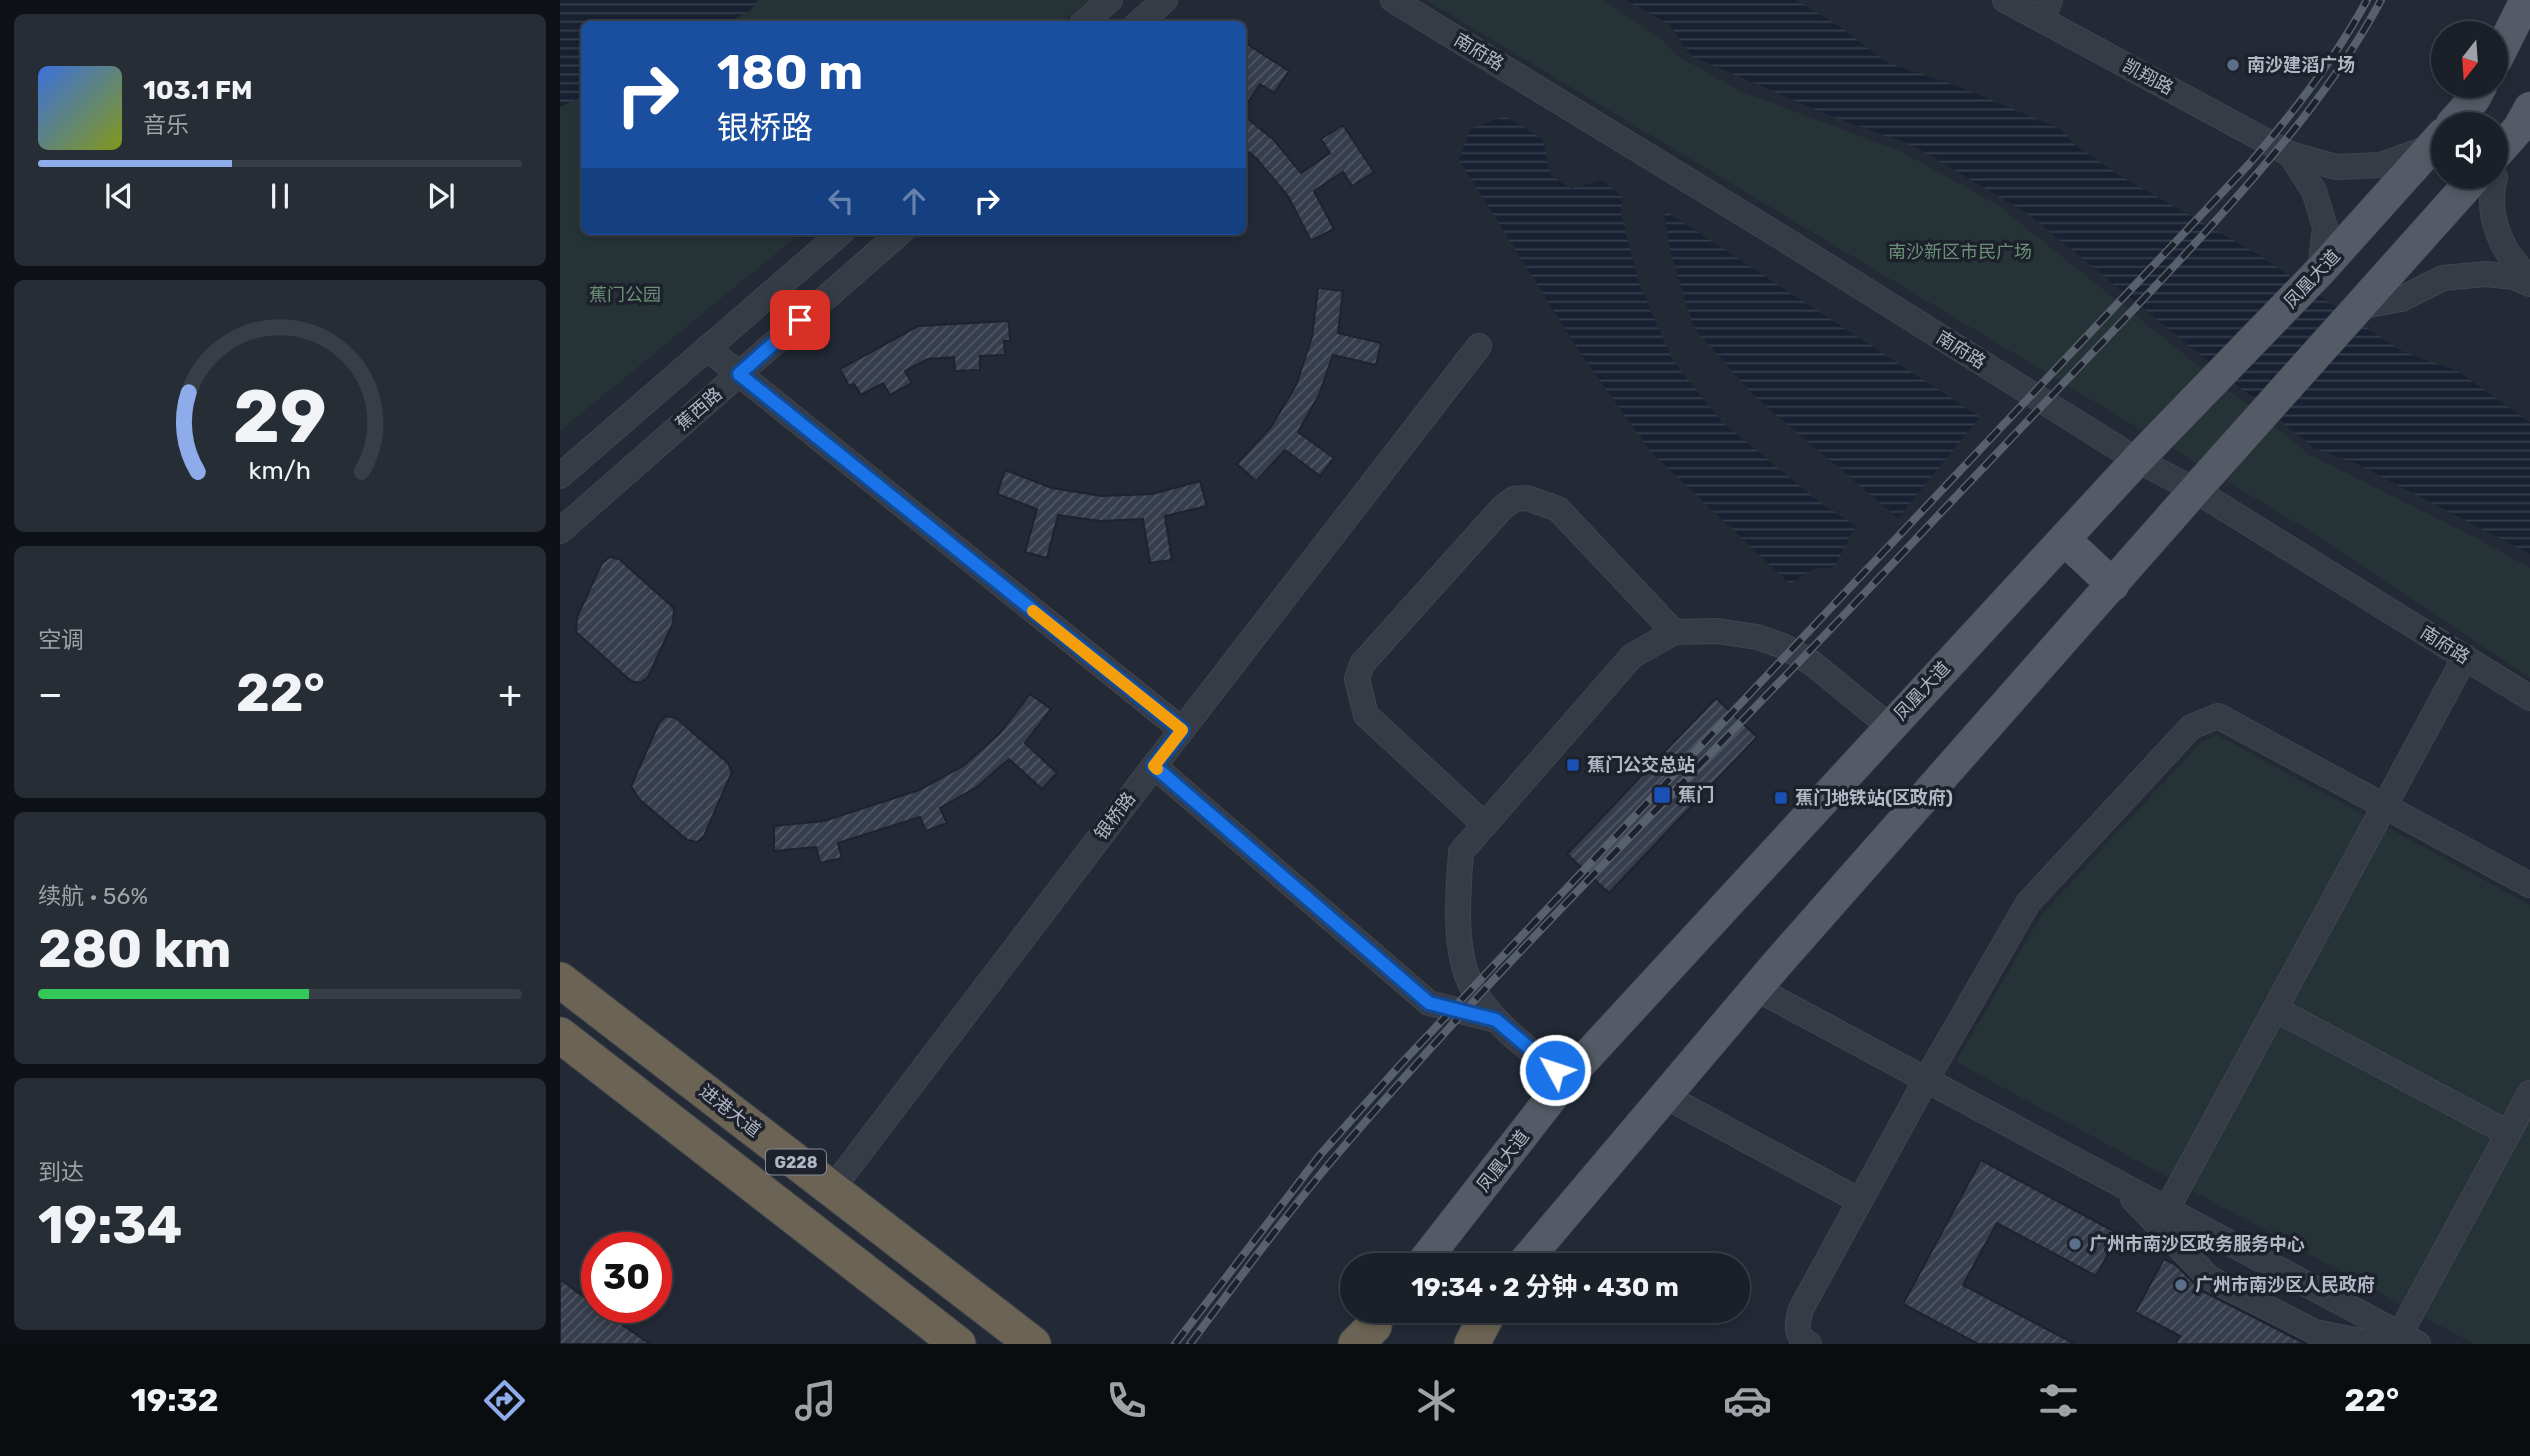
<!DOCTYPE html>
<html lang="zh">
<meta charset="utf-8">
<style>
:root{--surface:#1a2028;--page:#272d34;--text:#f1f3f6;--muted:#9fa3a8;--line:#383e45;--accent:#8eabea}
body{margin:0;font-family:Rubik,"Noto Sans SC",sans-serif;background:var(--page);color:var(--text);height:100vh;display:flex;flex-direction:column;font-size:26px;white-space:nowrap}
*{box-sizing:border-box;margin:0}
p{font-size:23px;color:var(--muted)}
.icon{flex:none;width:38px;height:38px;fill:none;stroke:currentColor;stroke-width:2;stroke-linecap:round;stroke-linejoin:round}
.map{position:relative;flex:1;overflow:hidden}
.side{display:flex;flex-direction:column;gap:14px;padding:14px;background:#0e1216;width:560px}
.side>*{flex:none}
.hud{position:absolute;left:21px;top:21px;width:665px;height:214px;border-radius:10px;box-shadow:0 4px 10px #0003,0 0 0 2px var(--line);background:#1a4fa0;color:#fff;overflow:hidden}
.needle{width:46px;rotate:197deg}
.buttons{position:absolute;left:1871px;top:21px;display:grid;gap:14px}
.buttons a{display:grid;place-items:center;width:77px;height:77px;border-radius:50%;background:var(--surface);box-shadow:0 4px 10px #0003,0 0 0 2px var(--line);font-size:35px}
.speed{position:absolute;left:21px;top:1232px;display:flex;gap:14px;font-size:35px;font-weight:700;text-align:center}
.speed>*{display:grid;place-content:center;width:91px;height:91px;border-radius:50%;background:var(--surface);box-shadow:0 4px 10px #0003,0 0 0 2px var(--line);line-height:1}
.speed .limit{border:10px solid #d22;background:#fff;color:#111}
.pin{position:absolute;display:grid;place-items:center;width:60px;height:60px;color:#fff;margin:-30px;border-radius:14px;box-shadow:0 4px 10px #0006}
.me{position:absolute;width:77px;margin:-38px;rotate:310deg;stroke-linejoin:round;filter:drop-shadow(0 0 5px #0008)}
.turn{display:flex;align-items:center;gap:24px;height:147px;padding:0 21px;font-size:32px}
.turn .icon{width:91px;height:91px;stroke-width:2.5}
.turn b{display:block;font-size:49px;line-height:60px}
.lanes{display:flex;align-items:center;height:66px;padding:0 21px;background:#0003;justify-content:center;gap:35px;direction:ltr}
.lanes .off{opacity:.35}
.big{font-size:52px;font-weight:700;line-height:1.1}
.side .tile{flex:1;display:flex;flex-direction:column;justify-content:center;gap:10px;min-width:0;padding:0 24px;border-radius:10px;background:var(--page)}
.side .dial{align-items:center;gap:0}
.dial svg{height:182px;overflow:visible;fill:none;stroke:var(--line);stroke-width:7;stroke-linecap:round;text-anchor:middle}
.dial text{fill:var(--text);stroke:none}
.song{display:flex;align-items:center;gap:21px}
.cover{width:84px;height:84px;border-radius:10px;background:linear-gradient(135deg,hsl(220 70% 55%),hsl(70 70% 35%))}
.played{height:7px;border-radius:4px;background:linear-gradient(90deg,var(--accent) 40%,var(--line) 40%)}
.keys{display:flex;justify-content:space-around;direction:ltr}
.heat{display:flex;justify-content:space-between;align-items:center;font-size:38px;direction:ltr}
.charge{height:10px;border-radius:5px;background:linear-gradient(90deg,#34c759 56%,var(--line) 0)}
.trip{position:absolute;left:780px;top:1253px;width:410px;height:70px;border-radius:35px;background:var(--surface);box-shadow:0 4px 10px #0003,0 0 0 2px var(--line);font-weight:700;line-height:70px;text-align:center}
.menu{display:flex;height:112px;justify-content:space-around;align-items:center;background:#0a0d10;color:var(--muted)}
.menu .icon{width:49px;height:49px}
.menu .current{color:var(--accent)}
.menu b{font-size:32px;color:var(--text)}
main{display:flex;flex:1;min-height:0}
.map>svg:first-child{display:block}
</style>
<main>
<section class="side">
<div class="tile">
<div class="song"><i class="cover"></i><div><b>103.1 FM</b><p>音乐</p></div></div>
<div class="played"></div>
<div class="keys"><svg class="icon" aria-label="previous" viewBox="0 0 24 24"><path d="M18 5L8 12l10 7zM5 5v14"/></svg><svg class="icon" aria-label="pause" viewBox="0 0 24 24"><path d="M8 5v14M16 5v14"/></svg><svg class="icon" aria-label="next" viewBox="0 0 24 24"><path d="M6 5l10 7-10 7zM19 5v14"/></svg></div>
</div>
<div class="tile dial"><svg viewBox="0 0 100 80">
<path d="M14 69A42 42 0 1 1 86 69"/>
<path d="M14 69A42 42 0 0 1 10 34" stroke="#8eabea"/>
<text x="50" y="56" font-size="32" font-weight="700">29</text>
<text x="50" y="72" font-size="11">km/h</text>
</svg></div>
<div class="tile"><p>空调</p>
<div class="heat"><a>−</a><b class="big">22°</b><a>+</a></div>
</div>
<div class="tile"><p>续航 · 56%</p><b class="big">280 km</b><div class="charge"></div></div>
<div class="tile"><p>到达</p><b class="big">19:34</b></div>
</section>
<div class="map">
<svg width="1970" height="1344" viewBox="0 0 1970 1344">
<defs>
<pattern id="water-rules" width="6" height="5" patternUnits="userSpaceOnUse" patternTransform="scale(1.75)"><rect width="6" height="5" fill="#182132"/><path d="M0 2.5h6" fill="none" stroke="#373f4e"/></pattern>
<pattern id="building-hatch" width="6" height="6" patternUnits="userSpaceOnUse" patternTransform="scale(1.75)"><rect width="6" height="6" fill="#363d4c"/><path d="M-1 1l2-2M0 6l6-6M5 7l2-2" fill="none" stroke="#515764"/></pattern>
</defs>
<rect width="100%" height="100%" fill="#232a36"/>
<path fill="#253337" d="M0 0H529L499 24H24V231H243L0 431Z
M866 0H1044L1101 38 1116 55 1180 91 1340 151 1436 204 1750 455 1920 540 1970 568V678L1753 533Z
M1657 735 1970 905V1344H1914L1396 1062 1482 914 1641 742Z"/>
<path fill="url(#water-rules)" d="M0 0H198L190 11 166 24H24V96L0 107Z
M1066 0H1236L1277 25 1328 63 1398 86 1501 129 1515 145 1559 175 1699 255 1843 352 1896 370 1970 422V554L1797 464 1754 448 1468 214 1354 146 1266 114 1131 56 1110 25Z
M945 116 983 139 990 175 1012 189 1041 180 1062 196 1061 214 1080 286 1113 361 1162 422 1258 501 1296 526 1274 567 1254 569 1230 584 1091 452 1021 354 899 160 911 128Z
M1104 210 1420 417 1338 518 1196 398 1134 328 1110 251Z"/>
<path fill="url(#building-hatch)" stroke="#1e232d" stroke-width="2" d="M682 41 729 71 714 93 700 84 682 111Z
M682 114 714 140 741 173 770 153 761 139 783 125 814 172 792 186 783 172 754 191 774 229 751 241 728 196 696 158 682 147Z
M758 288 783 291 778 333 821 343 816 365 773 355 759 395 738 432 774 458 760 476 725 450 696 481 677 464 711 427 736 385 752 337Z
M449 321 450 341H444L445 355 420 356V370L395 371 394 357 368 359 345 371 352 383 330 395 323 383 301 395 294 384 289 386 280 369 358 326Z
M445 470 492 488 542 496 592 494 640 481 647 506 605 516 612 560 590 563 583 519 540 521 498 515 487 558 465 552 477 509 437 494Z
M50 557 59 559 114 608 113 623 88 677 80 683 71 681 16 632 17 617 42 563Z
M470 694 491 709 465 743 497 773 482 789 449 759 417 787 380 808 387 823 366 831 360 817 278 843 282 858 260 863 256 847 214 851V826L264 821 359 790 403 766 440 733Z
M1156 698 1197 737 1049 893 1007 854Z
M106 716 116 718 168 763 172 772 144 836 137 842 127 840 79 799 71 786 99 723Z
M1421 1160 1559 1234 1536 1276 1437 1223 1403 1285 1515 1344H1418L1343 1304Z
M1604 1259 1616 1265 1642 1291 1746 1344H1615L1620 1336 1575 1312Z
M0 1279 37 1307 90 1344H0Z"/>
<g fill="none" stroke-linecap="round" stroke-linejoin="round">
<g stroke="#404550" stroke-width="26">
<path id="minor" d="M833 0 1221 237 1577 460 1635 490 1970 698
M1445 0 1730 154
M1482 20 1490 0
M522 24 550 0
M577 24 605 0
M1935 177C1925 215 1941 253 1970 278
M1760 271 1765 227 1754 191 1730 154 1776 167 1821 165 1871 147
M1798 307 1841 299 1883 278 1926 274 1954 277 1970 284
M147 348 622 730
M0 476 283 231
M0 531 342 231
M594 766 869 1003 936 1020
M925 825 806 715 797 679 802 664 942 508 954 499 967 498 998 509 1114 632
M1197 989 1858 1344
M1715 1009 1948 1133
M1006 1079C975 1054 929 1022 911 985 893 949 898 891 901 852L1072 656 1114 632 1157 631 1197 637 1223 646 1252 663 1329 726
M1105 1096 1300 1201
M272 1189 594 766 919 346
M1573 1199 1649 1278 1755 1332 1815 1344
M1607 1209 1905 657
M1840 1334 1970 1093
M1249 1344C1234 1336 1237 1323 1241 1309L1366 1080 1468 903 1631 727 1658 716 1970 885"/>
</g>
<g stroke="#404550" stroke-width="33">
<path id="major" d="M1936 60 1966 0
M1892 124 1914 99 1921 86
M1936 154 1959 128 1970 108
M1504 539 1553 585
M861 1265 1006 1079 1577 460 1760 271 1883 134
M962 1265 1216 965 1635 490 1915 177"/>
</g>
<g stroke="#414751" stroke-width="37">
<path id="highway" d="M0 980 473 1344
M0 1035 398 1344
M796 1344 814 1326
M912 1344 929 1311"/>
</g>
<use href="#minor" stroke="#363c46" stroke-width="24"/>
<use href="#major" stroke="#555b66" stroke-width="32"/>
<use href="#highway" stroke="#6b6454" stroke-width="35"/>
<g stroke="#59606d" stroke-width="8">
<path id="rail" d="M615 1344 760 1155 841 1064 1690 163C1734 112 1775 59 1807 0
M630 1344C679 1279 727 1213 780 1151 915 993 1062 846 1206 696 1286 614 1364 530 1443 447 1509 377 1576 308 1641 237 1708 163 1774 88 1821 0"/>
</g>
<use href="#rail" stroke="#1c212b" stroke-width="5" stroke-dasharray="16" stroke-linecap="butt"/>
</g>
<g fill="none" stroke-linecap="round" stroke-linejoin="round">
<g stroke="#114b97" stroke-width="18">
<path id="route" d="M240 320 179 374 622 730 594 766 869 1003 936 1020 995 1070"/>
</g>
<use href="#route" stroke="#1a73e8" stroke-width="12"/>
<path stroke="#f59e0b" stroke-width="12" d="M473 611 622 730 594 766 597 769"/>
</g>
<g fill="#5c6f8a" stroke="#1c212b" stroke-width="2.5">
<circle cx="1673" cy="65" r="7"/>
<circle cx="1515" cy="1244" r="7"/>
<circle cx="1621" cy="1285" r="7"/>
</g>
<g fill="#1a4fb4" stroke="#1c212b" stroke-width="2.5">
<rect x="1006" y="758" width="14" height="14" rx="3.5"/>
<rect x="1093" y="786" width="18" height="18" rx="3.5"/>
<rect x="1214" y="791" width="14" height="14" rx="3.5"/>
</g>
<g text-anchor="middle" stroke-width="7" stroke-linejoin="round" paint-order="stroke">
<rect fill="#1c212b" stroke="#848a95" stroke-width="2" x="206" y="1149.5" width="60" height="25" rx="5"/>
<g font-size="16" font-weight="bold" fill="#b1b7c3">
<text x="236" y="1168">G228</text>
</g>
<g font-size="18" fill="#b1b7c3" stroke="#1c212b">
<text transform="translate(919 52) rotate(31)" y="6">南府路</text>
<text transform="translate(1588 77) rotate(28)" y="6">凯翔路</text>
<text transform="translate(1752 279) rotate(-47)" y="6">凤凰大道</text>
<text transform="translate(1401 350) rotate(32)" y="6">南府路</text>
<text transform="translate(139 409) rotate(-41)" y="6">蕉西路</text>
<text transform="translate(1885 645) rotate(32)" y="6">南府路</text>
<text transform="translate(1362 691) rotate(-47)" y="6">凤凰大道</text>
<text transform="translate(555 816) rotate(-53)" y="6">银桥路</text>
<text transform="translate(170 1111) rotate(38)" y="6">进港大道</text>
<text transform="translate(943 1161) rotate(-52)" y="6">凤凰大道</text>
</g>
<g font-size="18" font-weight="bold" fill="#b1b7c3" stroke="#1c212b" text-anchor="start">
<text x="1687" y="71">南沙建滔广场</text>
<text x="1027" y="771">蕉门公交总站</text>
<text x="1118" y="801">蕉门</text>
<text x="1235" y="804">蕉门地铁站(区政府)</text>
<text x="1529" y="1250">广州市南沙区政务服务中心</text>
<text x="1635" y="1291">广州市南沙区人民政府</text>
</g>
<g font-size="18" fill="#6b9077" stroke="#1c212b">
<text x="1400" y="258">南沙新区市民广场</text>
<text x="65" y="301">蕉门公园</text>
</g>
</g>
</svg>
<div class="buttons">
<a><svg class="needle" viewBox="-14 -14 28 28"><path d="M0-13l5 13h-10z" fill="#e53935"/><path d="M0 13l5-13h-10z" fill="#9fa3a8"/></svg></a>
<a><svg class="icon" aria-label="sound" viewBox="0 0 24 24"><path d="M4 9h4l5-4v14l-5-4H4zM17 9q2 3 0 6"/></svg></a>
</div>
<div class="speed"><div class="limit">30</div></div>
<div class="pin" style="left:240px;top:320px;background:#d93025"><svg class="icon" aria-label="arrive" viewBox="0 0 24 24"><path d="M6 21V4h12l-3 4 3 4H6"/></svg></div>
<svg class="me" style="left:995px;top:1070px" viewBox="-20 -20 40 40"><circle r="17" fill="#1a73e8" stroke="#fff" stroke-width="3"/><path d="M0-11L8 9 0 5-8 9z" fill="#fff"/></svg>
<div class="trip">19:34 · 2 分钟 · 430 m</div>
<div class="hud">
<div class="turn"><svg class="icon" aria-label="right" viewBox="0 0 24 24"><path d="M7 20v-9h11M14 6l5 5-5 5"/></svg><div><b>180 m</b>银桥路</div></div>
<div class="lanes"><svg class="icon off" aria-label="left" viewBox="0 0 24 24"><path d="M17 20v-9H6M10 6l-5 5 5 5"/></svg><svg class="icon off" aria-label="ahead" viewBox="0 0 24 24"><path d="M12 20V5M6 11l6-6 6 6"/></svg><svg class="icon" aria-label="right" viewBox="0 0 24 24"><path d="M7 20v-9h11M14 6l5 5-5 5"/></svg></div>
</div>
</div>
</main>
<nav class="menu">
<b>19:32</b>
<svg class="icon current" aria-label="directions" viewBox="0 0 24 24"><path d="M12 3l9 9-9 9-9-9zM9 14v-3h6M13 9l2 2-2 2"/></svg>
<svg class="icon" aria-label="music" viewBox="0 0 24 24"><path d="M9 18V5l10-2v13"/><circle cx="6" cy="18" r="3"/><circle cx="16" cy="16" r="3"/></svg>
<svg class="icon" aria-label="phone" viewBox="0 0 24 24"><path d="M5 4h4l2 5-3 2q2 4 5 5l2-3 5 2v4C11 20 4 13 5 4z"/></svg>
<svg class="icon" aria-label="climate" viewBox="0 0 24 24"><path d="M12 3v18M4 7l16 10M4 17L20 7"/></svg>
<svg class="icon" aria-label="car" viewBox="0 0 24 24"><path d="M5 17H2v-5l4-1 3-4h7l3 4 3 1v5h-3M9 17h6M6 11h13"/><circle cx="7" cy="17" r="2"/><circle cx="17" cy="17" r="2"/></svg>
<svg class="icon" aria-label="filters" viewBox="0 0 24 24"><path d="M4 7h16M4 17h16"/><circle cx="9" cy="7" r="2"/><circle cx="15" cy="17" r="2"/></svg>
<b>22°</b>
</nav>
